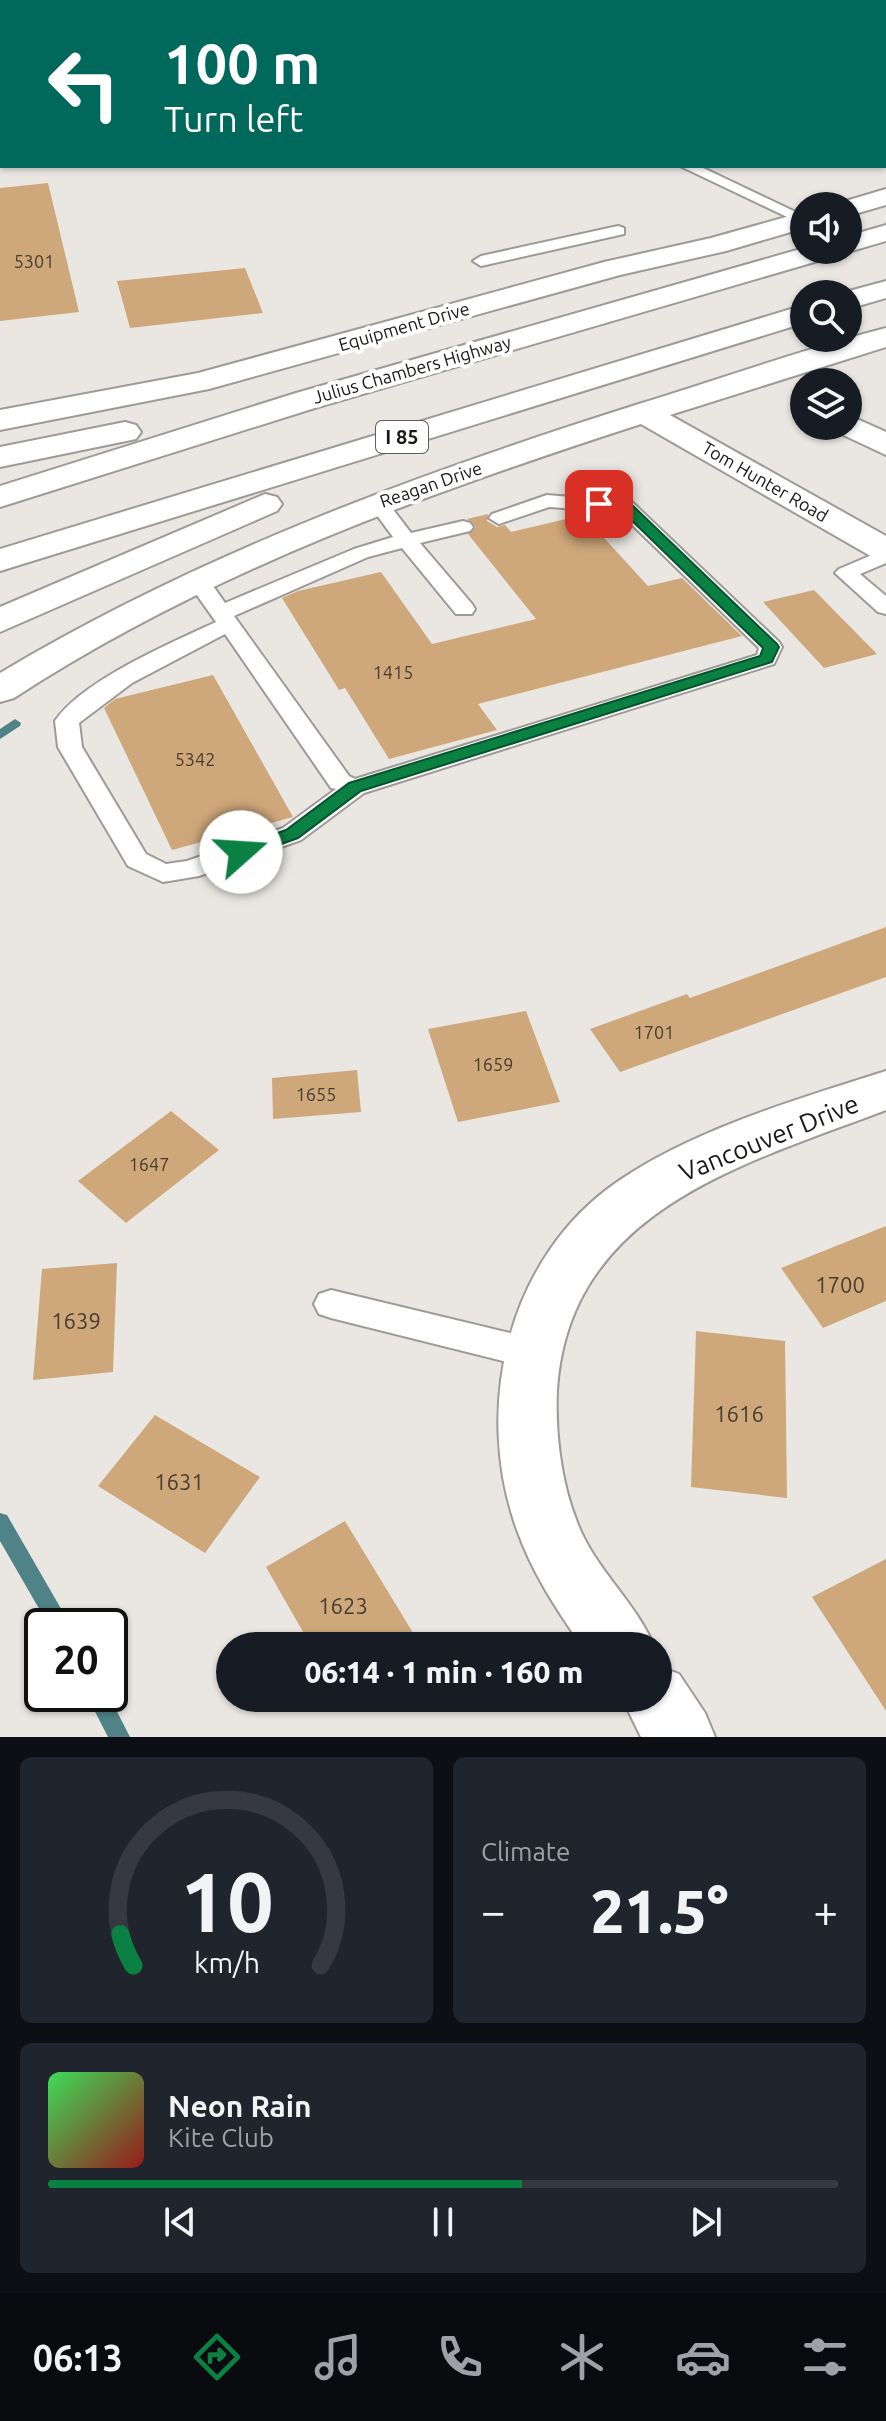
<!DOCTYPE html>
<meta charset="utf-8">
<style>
:root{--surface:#171b24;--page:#20242c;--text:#f1f3f6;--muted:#9ea1a6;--line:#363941;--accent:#0b8043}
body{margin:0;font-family:Ubuntu,sans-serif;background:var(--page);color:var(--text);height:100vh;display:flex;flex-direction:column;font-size:30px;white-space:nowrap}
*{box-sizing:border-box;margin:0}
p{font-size:26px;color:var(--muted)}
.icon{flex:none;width:44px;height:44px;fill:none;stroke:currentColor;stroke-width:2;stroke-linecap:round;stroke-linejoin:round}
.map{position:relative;height:1737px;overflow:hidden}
.side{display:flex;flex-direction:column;gap:20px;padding:20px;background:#0d0f14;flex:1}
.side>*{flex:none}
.top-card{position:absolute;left:0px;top:0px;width:886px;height:168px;box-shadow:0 2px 6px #0004;background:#00695c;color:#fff;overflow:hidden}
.fabs{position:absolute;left:790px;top:192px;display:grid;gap:16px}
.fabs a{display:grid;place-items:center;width:72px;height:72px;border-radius:50%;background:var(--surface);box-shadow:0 2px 6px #0004;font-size:40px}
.speed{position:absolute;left:24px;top:1608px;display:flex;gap:16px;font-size:40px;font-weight:700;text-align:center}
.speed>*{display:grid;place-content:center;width:104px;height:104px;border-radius:50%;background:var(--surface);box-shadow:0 2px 6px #0004;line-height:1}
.speed .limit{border:4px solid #111;border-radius:12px;background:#fff;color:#111}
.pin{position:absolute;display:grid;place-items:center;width:68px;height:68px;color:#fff;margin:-34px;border-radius:16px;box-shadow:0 4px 12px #0006}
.me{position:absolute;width:88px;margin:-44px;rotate:71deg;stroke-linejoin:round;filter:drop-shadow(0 0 6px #0008)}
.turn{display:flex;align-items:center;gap:28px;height:168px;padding:0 32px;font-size:36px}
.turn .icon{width:104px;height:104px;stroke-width:2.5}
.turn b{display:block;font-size:56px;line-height:68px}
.big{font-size:60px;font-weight:800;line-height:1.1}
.side .card{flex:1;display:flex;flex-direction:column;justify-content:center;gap:12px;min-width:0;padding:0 28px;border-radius:12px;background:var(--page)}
.side .dial{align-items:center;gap:0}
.dial svg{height:208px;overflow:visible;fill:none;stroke:var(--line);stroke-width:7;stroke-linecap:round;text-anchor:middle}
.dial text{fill:var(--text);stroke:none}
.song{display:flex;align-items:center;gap:24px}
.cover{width:96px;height:96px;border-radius:12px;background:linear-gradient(135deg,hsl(130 70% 55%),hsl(0 70% 35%))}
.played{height:8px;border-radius:4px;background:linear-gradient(90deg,var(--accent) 60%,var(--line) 60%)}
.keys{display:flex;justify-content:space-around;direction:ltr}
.heat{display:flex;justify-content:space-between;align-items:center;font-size:44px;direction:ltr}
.side .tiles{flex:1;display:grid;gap:20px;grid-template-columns:1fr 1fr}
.card:last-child{grid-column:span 2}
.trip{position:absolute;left:216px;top:1632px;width:456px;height:80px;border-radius:40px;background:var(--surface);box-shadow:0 2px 6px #0004;font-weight:800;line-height:80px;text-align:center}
.tabs{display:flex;height:128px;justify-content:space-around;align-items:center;background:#090b0e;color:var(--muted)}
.tabs .icon{width:56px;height:56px}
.tabs .active{color:var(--accent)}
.tabs b{font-size:36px;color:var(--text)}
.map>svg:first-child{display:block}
</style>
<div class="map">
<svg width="886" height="1737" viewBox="0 0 886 1737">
<rect width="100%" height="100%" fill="#eae7e3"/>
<path fill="#edc89d" d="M0 0H310L2 2V45Z"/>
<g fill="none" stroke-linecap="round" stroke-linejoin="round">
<path fill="#4f8387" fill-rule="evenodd" d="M15 719 21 723 20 726 0 739V729Z
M0 1513 7 1515 71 1626H49L0 1541Z
M86 1694H108L130 1737H108Z"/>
</g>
<path fill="#cea77b" d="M48 183 79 312 0 321V188Z
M245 268 263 313 130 328 117 281Z
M488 514 487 521 497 527 505 525 511 532 583 515 648 586 682 578 742 636 478 704 497 730 389 759 345 688 339 690 282 598 298 591 381 572 432 644 536 619 468 534 476 527 467 519Z
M814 590 877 654 824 668 763 602Z
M213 675 293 817 172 850 104 708 115 699Z
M886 927V977L620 1072 590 1029 687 994 690 998Z
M526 1011 560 1102 458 1122 428 1029Z
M357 1070 361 1112 273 1119 272 1078Z
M171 1111 219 1150 126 1223 78 1181Z
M886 1226V1301L823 1328 781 1268Z
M117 1263 113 1372 33 1380 42 1269Z
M696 1331 785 1341 787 1498 691 1487Z
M155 1415 260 1477 205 1553 98 1486Z
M345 1521 421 1646H311L266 1567Z
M886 1559V1711L812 1597Z"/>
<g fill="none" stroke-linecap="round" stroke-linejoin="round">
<g stroke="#9d9a97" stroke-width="4">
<path id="lane" d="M680 166H699L804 216V225Z
M618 226 624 228V234L481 266 473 261 481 256Z
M547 495 632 502 779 642 782 647 774 664 364 793 301 840 199 876 163 882 128 866 58 747 55 721C83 680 171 643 216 622L187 581 190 576H206L225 603 354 549 393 537 368 503 371 499H385L411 533 463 521 470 523 473 527 470 531 420 543 472 604 475 609 472 614H456L402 548 368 557 234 616 349 776 355 779 757 655 759 648 619 512 549 507 499 524 489 518 492 514ZM225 634 331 788 336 789 283 828 187 861 166 864 146 854 82 747 79 723 132 683Z
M886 549V563L860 574 886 596V614L878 612 835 573 839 569Z
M331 1290 531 1338 543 1342 548 1353 543 1364 531 1368 331 1318 319 1314 314 1304 319 1294Z"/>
</g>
<g stroke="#9d9a97" stroke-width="4">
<path id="street" d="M226 0H254L225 2Z
M0 14H2V26H0Z
M886 189V205L848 216V206H836L839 203Z
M804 212V228L726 251 620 275 209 389 0 430V410L198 373 604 262 711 238Z
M848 415 886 432V455L837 432 833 426H848Z
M886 1071V1110C745 1164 569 1209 557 1390 555 1433 561 1482 577 1522 594 1568 635 1601 654 1646H582C556 1609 532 1572 517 1530 473 1408 507 1258 617 1182 694 1129 798 1099 886 1071Z
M658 1666 679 1674 705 1713 715 1737H641L622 1698H658Z"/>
</g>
<g stroke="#9d9a97" stroke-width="4">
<path id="secondary" d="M886 328V347L670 415 886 536V562L874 558 641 424C425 494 205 573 14 698L0 702V673C201 553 420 473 642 403 723 378 804 349 886 328Z"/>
</g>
<g stroke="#9d9a97" stroke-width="4">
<path id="highway" d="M886 225V241L848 252 840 250H848V236Z
M804 248V250H839L835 256 318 407 0 507V486L296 393Z
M886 281V298L848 309V294H838Z
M804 305V323L0 571V549Z
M125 422 136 425 141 432 136 439 0 467V447Z
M265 494 277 497 282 504 277 511 0 632V607Z"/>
</g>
<use href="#lane" fill="#fff" fill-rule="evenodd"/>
<use href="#street" fill="#fff" fill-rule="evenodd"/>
<use href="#secondary" fill="#fff" fill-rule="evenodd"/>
<use href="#highway" fill="#fff" fill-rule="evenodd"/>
</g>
<path fill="#0b8043" stroke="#07532c" stroke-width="2" d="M599 500 630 503 777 644 779 647 772 662 361 791 298 838 248 856H235L232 852 235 848 286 830 349 783 760 656 763 648 621 510 594 507V501Z"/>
<g text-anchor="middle" stroke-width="8" stroke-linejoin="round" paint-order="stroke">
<g font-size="18" fill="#463c2f">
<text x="34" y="268">5301</text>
<text x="393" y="679">1415</text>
<text x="195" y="766">5342</text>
<text x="654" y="1039">1701</text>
<text x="493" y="1071">1659</text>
<text x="316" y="1101">1655</text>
<text x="149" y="1171">1647</text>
</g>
<g font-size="18" fill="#191816" stroke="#fff">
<text transform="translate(404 327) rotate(-16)" y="6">Equipment Drive</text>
<text transform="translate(412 370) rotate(-16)" y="6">Julius Chambers Highway</text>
<text transform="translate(765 482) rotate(30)" y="6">Tom Hunter Road</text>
<text transform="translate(431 485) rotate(-19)" y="6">Reagan Drive</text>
</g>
<rect fill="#fff" stroke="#5e5d5c" stroke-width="2" x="376" y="421" width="52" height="32" rx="6"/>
<g font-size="20" font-weight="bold" fill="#191816">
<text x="402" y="444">I 85</text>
</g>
<g font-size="22" fill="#463c2f">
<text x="840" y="1293">1700</text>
<text x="76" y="1329">1639</text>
<text x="739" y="1422">1616</text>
<text x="179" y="1490">1631</text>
<text x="343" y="1614">1623</text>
</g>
<g font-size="26" fill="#191816" stroke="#fff">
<text transform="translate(769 1138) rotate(-22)" y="9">Vancouver Drive</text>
</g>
</g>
</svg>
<div class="fabs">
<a><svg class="icon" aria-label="sound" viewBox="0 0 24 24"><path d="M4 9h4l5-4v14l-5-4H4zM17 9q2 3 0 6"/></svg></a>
<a><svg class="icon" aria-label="search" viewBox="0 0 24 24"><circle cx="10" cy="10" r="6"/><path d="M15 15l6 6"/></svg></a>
<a><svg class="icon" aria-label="layers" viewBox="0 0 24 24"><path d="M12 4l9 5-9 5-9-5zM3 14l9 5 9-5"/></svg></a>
</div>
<div class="speed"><div class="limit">20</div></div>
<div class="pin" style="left:599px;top:504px;background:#d93025"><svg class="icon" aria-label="arrive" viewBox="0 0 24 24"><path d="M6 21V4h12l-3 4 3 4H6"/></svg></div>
<svg class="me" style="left:241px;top:852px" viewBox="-20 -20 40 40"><circle r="19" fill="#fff"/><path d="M0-13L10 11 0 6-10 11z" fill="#0b8043"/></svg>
<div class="trip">06:14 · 1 min · 160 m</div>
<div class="top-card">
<div class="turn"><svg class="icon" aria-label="left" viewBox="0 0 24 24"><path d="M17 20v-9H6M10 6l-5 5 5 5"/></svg><div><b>100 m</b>Turn left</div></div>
</div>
</div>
<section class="side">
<div class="tiles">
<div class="card dial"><svg viewBox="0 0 100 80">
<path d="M14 69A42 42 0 1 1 86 69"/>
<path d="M14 69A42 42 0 0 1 9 57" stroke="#0b8043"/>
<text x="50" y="56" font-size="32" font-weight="700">10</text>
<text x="50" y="72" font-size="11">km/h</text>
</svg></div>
<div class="card"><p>Climate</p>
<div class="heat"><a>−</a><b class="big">21.5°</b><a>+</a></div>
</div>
<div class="card">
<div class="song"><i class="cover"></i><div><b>Neon Rain</b><p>Kite Club</p></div></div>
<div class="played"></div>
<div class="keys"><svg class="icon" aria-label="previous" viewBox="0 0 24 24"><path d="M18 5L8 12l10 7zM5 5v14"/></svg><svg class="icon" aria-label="pause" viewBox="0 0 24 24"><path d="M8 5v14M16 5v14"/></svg><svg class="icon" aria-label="next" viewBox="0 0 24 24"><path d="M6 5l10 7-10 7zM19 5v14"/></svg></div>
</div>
</div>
</section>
<nav class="tabs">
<b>06:13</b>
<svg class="icon active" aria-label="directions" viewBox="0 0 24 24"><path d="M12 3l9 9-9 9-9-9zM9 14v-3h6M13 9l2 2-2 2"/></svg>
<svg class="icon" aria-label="music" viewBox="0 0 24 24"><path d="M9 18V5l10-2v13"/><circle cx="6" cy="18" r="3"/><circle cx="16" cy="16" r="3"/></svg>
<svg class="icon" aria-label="phone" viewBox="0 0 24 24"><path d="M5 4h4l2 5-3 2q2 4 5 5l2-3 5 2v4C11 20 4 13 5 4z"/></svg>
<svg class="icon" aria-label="climate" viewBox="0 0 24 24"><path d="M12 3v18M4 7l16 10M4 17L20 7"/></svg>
<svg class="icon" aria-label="car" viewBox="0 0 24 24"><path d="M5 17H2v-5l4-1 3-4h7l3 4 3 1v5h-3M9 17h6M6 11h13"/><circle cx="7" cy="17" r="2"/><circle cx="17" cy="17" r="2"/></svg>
<svg class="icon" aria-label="filters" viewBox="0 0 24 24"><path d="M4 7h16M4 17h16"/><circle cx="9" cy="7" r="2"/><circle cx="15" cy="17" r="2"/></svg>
</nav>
